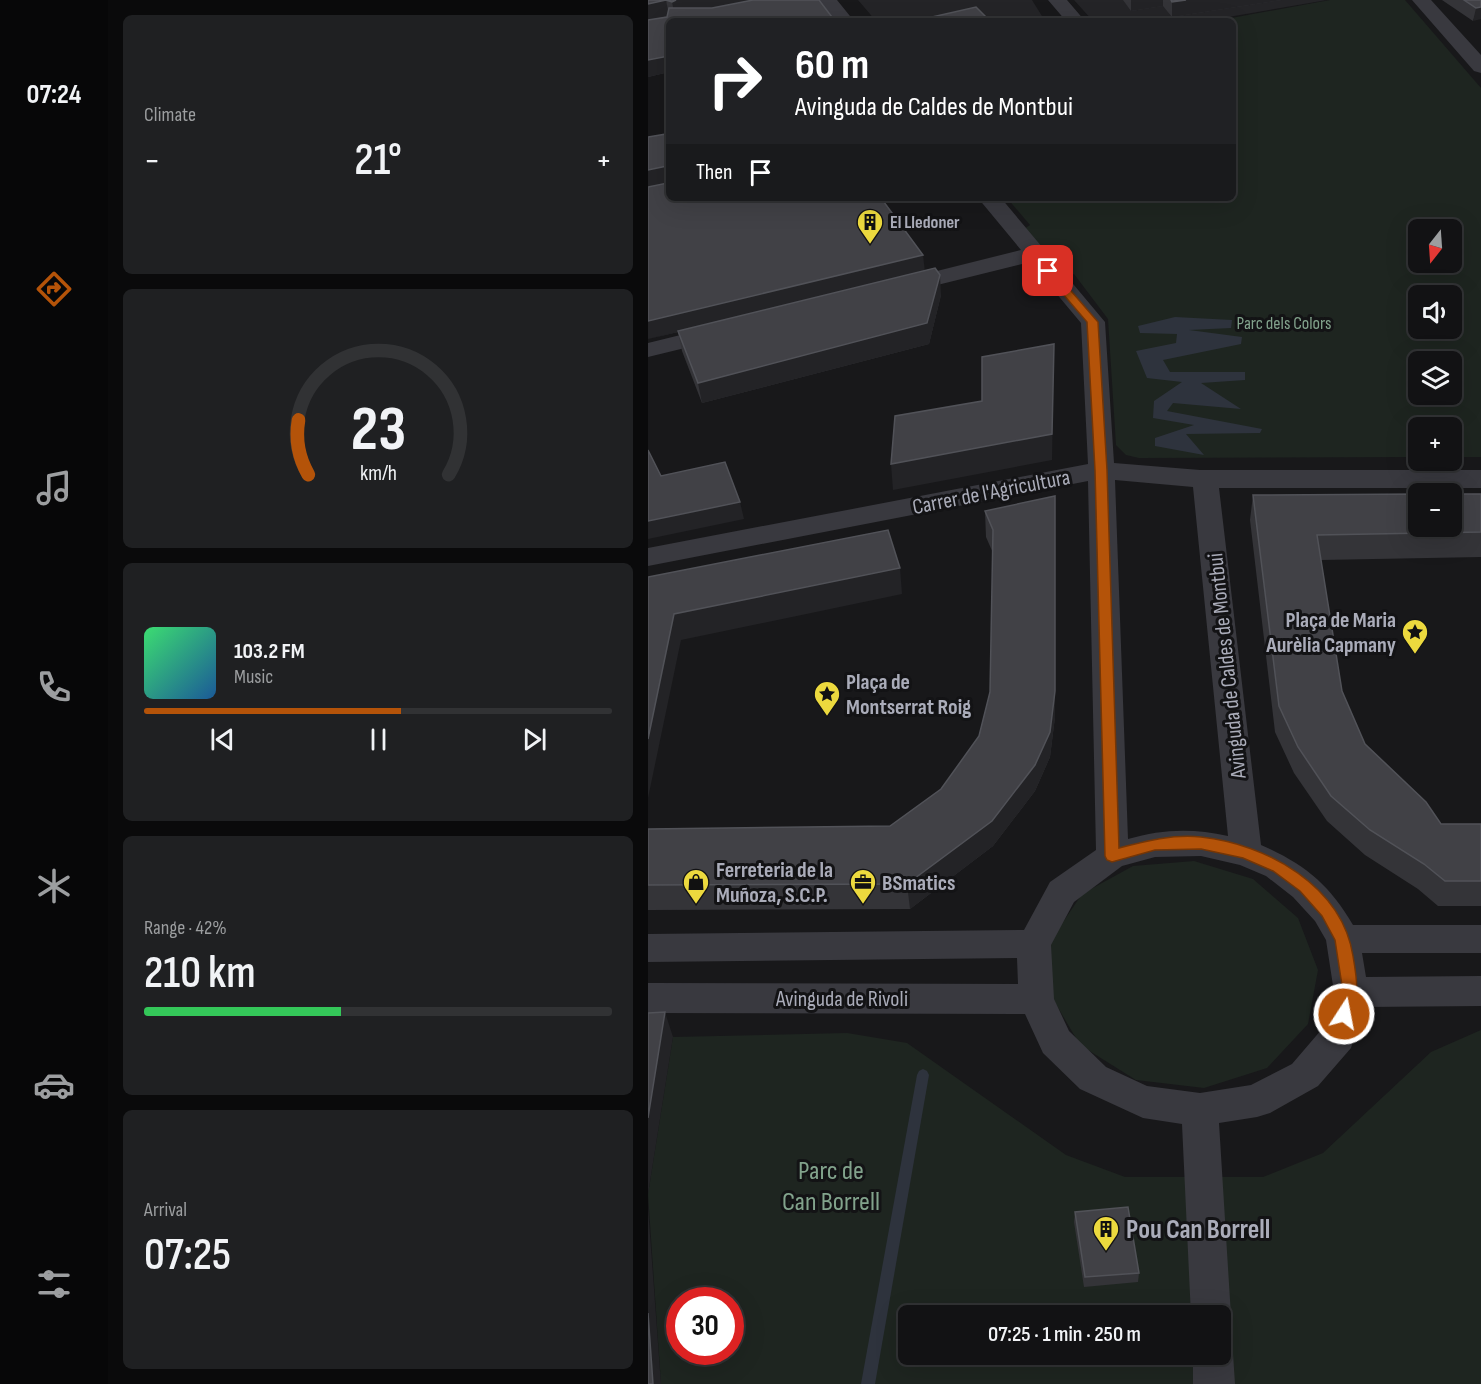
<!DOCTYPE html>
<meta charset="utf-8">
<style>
:root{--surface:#121214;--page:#1f2022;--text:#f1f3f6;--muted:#9c9ea0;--line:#313234;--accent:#b45309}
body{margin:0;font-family:"Sofia Sans Condensed",sans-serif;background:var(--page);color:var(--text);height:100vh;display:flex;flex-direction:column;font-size:22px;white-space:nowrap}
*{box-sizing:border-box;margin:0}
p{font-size:20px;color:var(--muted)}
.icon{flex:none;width:33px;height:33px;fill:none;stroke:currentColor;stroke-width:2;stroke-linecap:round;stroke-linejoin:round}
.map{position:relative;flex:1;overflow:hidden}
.side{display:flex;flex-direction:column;gap:15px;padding:15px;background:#0a0a0b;width:540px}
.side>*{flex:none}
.top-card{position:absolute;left:18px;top:18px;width:570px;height:183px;border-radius:9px;box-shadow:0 6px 24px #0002,0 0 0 2px var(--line);background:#202124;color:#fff;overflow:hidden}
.needle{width:39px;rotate:197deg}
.buttons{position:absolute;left:760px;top:219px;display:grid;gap:12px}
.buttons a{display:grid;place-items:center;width:54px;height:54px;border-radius:9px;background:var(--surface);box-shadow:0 6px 24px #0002,0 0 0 2px var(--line);font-size:30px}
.speed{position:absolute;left:18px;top:1287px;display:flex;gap:12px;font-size:30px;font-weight:700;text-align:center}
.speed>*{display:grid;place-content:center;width:78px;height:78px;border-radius:50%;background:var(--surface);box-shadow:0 6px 24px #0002,0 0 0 2px var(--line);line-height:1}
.speed .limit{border:9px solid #d22;background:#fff;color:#111}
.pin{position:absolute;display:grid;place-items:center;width:51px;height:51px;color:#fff;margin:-26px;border-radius:12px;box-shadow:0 3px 9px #0006}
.me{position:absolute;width:66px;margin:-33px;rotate:11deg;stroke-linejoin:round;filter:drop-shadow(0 0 4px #0008)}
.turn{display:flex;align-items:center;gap:21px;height:126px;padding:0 30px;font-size:27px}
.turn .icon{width:78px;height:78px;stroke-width:2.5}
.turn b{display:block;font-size:42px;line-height:51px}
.then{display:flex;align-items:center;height:57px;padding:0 30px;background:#0003;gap:12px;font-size:22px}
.big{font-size:45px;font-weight:600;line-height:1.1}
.side .tile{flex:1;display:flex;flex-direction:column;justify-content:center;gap:9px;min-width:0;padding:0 21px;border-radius:9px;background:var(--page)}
.side .dial{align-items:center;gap:0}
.dial svg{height:156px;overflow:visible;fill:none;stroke:var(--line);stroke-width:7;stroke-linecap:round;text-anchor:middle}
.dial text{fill:var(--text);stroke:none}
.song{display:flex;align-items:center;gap:18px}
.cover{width:72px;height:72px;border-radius:9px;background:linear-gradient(135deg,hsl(140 70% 55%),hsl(210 70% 35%))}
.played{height:6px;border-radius:3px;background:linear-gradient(90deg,var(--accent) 55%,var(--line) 55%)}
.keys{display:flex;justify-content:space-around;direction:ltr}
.heat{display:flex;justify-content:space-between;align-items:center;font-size:33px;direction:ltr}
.charge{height:9px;border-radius:4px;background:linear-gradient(90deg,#34c759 42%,var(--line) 0)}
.trip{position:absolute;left:250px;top:1305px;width:333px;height:60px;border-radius:9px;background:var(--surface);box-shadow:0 6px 24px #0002,0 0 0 2px var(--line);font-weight:600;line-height:60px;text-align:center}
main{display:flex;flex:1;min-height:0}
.dock{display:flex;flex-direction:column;width:108px;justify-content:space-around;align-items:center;background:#070708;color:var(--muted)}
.dock .icon{width:42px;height:42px}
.dock .selected{color:var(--accent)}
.dock b{font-size:27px;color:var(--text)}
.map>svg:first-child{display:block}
</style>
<main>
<nav class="dock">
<b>07:24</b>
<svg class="icon selected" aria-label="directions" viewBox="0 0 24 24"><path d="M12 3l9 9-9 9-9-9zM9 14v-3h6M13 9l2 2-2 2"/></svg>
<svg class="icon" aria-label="music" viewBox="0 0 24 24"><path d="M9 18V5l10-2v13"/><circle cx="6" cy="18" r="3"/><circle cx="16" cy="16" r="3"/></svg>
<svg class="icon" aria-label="phone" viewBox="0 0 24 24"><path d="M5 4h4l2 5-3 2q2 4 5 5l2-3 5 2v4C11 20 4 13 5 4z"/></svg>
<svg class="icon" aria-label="climate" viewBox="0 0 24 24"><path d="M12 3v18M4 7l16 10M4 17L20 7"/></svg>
<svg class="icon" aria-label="car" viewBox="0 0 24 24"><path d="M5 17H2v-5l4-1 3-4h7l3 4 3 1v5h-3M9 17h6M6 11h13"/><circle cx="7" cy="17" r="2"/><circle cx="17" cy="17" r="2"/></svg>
<svg class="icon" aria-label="filters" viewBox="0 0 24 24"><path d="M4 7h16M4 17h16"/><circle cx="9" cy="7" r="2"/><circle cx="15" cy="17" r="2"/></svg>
</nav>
<section class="side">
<div class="tile"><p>Climate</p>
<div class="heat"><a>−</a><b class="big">21°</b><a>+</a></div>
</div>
<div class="tile dial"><svg viewBox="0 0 100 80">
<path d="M14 69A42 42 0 1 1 86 69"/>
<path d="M14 69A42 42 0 0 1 9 41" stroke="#b45309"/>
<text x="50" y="56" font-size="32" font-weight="700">23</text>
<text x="50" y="72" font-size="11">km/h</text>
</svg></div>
<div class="tile">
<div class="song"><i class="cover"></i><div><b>103.2 FM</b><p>Music</p></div></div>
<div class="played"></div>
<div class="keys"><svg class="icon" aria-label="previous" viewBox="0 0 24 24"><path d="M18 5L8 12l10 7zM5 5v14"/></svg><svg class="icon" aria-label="pause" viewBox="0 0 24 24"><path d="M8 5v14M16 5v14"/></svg><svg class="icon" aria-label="next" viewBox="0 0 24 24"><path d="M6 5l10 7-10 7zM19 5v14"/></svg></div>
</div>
<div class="tile"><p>Range · 42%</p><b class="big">210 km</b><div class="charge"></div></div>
<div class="tile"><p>Arrival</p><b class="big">07:25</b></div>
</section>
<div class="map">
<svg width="833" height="1384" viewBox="0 0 833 1384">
<rect width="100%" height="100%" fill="#18181a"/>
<path fill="#242427" d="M210 0H384L397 21H228Z
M426 0H679L557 21H445Z"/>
<path fill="#1e2520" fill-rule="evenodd" d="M682 0H757L833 88V457H804V428H771V457L491 458 478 455 468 445 460 319 426 274 416 277 376 229 382 225 359 198H585V21H567ZM771 230H804V262H771ZM771 296H804V328H771ZM771 362H804V394H771Z
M546 861 605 879 650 918 670 970 660 1024 619 1068 556 1088 488 1080 432 1045 402 994 403 940 434 894 485 866Z
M833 1030V1384H13L0 1194 25 1037 199 1033 259 1043 418 1155 477 1177H615L675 1153 783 1052ZM32 1300H82V1352H32ZM261 1316H573V1354H261Z"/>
<path fill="#2e333d" d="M527 317 584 320 583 328 541 330 594 337 593 344 515 360 522 372H597V380L553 383 593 409 525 403 519 411 614 429 612 433 538 434 556 455 507 446V438L546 425 505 418 506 401 534 382 499 378 488 351 528 343 529 334 492 333 490 326Z"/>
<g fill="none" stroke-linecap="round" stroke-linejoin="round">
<path fill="#2e333d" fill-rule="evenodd" d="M275 1069 279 1071 281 1075 227 1384H213L269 1075 271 1071Z"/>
<path fill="#39393f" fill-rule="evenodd" d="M170 0H189L206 21H187Z
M400 0H419L437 21H418Z
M764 0H783L833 55V73L826 71Z
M330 198H353L457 322 466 463 552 470H833V488H571L613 845C656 864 681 884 705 925H833V953H714L718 977 833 976V1006L716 1007 703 1048 670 1086 622 1113 609 1117 571 1123 583 1316 577 1330 573 1332V1316H543L534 1124 495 1118 432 1089 395 1053 377 1014 0 1013V983L370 984 369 958 0 962V934L376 930 402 882 448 850 440 481 0 566V548L440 464 433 323 382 262 253 294 245 292 241 287 245 282 373 250ZM467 480 545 487 580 836C545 828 514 829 480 839ZM553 856 592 865 618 876 645 897 667 921 678 940 686 992 674 1029 644 1064 603 1085 552 1093 499 1086 458 1067 421 1031 406 999 403 945 426 902 474 866 507 857Z
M73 325 82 327 85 332 82 337 0 357V343Z
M573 1337 579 1340 585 1354 587 1384H545V1354H573Z"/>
</g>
<path fill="#343438" d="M0 0H103L21 21V72L0 77Z
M475 0H634L524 17 515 6 483 11Z
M794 0H833L825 21Z
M277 270 293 295 281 344 54 403 34 351 30 332 0 339Z
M833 494V557L673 560 694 691 717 744 793 824H833V906H790L770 889 717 855 679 821 646 773 627 732 602 520 605 495Z
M407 496V717L402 757 387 791 345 846 262 909 0 910V829L242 826 293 789 331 736 342 692 345 553 338 537 337 511Z
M427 1212 491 1273 490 1282 436 1287 426 1222Z"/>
<path fill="#232326" d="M18 0 21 16 0 20V4Z
M28 0H103L27 17 24 2Z
M483 0H515V6L483 11Z
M538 0H634L524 17V2Z
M833 7V19L825 21 828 8Z
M21 56V72L0 77V60Z
M19 166 21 183 0 187V170Z
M275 255 277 272 0 339V321Z
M292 275 293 295 281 344 54 403 50 383Z
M406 344 404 460 245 490 243 464 404 434Z
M407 496V717L402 757 387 791 345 846 262 909 259 884 344 821Z
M92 502 96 519 0 539V521Z
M252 568 254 594 33 640 0 798V739L26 614Z
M17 1012 25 1037 0 1194V1118Z
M0 1208 13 1384H5L0 1313Z"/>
<path fill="#414146" stroke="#515258" stroke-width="1.5" d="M0 0H28L24 2 18 0 0 4Z
M105 0H171L187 21H21V56L0 60V20L19 17 21 8H64Z
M523 0H538L524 2Z
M816 0H833V7L828 8Z
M328 7 342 21H272L271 20Z
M20 130H21V198H233L275 255 0 321V187L20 183 19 166 0 170V137L18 134Z
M287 268 292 275 279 323 50 383 30 331Z
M406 344 404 434 243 464 247 416 334 401V357Z
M0 450 13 476 77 462 92 502 0 521Z
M771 494V526H804V494H833V532L669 535 694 691 717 744 778 802 793 824H833V881H797L776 864 722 830 683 796 650 747 631 706 605 495Z
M407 496V691L402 732 387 765 344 821 259 884 0 885V829L242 826 293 789 331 736 342 692 345 530 337 511Z
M240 530 252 568 26 614 0 739V577Z
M17 1012 0 1118V1013Z
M480 1207 491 1273 437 1277 427 1212Z
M0 1313 5 1384H0Z"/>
<path fill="#b45309" stroke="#753606" stroke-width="1.5" d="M400 268 404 269 450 322 459 470 471 848C498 841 525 834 553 837 619 844 694 886 705 956 709 979 712 997 702 1019L696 1021 691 1019 688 1014 695 992 687 940 674 916 652 891 625 871 595 858 553 849 507 850 464 862 459 860 457 856 447 470 439 322 397 273 395 271Z"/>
<defs>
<g id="building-pin" transform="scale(1.35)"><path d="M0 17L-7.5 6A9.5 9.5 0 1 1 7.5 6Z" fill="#ecd93e" stroke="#131315"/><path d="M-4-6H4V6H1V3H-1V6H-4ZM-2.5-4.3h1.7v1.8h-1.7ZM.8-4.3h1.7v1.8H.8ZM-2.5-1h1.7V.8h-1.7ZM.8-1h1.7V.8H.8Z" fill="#111"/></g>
<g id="sight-pin" transform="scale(1.35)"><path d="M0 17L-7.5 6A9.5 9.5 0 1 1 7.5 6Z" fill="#ecd93e" stroke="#131315"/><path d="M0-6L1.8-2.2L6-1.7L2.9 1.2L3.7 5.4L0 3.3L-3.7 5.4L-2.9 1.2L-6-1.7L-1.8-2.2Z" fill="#111"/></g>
<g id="shop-pin" transform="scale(1.35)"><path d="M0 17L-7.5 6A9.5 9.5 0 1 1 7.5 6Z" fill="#ecd93e" stroke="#131315"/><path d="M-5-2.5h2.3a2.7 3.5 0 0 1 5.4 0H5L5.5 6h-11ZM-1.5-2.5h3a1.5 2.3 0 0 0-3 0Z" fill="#111"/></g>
<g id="office-pin" transform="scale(1.35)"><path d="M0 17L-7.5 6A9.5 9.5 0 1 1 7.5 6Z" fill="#ecd93e" stroke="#131315"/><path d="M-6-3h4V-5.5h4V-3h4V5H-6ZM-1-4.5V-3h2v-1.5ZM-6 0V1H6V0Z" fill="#111"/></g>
</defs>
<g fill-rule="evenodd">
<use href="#building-pin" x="222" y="222"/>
<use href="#sight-pin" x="767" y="632"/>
<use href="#sight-pin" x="179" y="694"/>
<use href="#shop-pin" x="48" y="882"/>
<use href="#office-pin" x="215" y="882"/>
<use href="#building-pin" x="458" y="1229"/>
</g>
<g text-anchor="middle" stroke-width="6" stroke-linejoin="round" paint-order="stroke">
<g font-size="18" font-weight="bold" fill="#aaacb9" stroke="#131315" text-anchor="start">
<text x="242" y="228">El Lledoner</text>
</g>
<g font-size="18" fill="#82a38c" stroke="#131315">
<text x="636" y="329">Parc dels Colors</text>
</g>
<g font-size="22" fill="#aaacb9" stroke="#131315">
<text transform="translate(343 491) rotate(-11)" y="8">Carrer de l'Agricultura</text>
<text transform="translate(578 666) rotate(-96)" y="8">Avinguda de Caldes de Montbui</text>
<text x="194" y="1006">Avinguda de Rivoli</text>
</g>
<g font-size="22" font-weight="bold" fill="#aaacb9" stroke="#131315" text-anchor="start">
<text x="748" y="627" text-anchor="end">Plaça de Maria<tspan x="748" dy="25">Aurèlia Capmany</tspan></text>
<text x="198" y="689">Plaça de<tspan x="198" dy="25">Montserrat Roig</tspan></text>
<text x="68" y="877">Ferreteria de la<tspan x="68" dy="25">Muñoza, S.C.P.</tspan></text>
<text x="234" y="890">BSmatics</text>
</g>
<g font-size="27" fill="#82a38c" stroke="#131315">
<text x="183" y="1179">Parc de<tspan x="183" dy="31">Can Borrell</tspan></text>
</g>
<g font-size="27" font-weight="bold" fill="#aaacb9" stroke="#131315" text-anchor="start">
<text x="478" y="1238">Pou Can Borrell</text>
</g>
</g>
</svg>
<div class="buttons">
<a><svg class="needle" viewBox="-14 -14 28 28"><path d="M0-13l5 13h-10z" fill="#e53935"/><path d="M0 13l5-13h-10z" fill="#9c9ea0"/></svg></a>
<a><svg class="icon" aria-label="sound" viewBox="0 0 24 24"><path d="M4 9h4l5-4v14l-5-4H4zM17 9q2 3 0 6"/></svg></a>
<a><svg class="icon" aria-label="layers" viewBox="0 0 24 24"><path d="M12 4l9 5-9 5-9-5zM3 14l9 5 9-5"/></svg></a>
<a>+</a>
<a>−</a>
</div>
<div class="speed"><div class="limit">30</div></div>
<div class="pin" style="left:400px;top:271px;background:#d93025"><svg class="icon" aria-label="arrive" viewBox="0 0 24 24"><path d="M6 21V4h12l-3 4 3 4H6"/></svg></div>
<svg class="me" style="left:696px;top:1014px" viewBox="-20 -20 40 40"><circle r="17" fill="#b45309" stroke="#fff" stroke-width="3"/><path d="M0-11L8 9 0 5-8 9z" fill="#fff"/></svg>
<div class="trip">07:25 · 1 min · 250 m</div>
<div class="top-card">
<div class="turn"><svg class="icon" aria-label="right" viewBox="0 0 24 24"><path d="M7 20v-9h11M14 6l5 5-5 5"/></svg><div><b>60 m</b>Avinguda de Caldes de Montbui</div></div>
<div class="then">Then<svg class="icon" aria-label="arrive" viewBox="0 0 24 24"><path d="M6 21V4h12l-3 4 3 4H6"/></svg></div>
</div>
</div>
</main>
